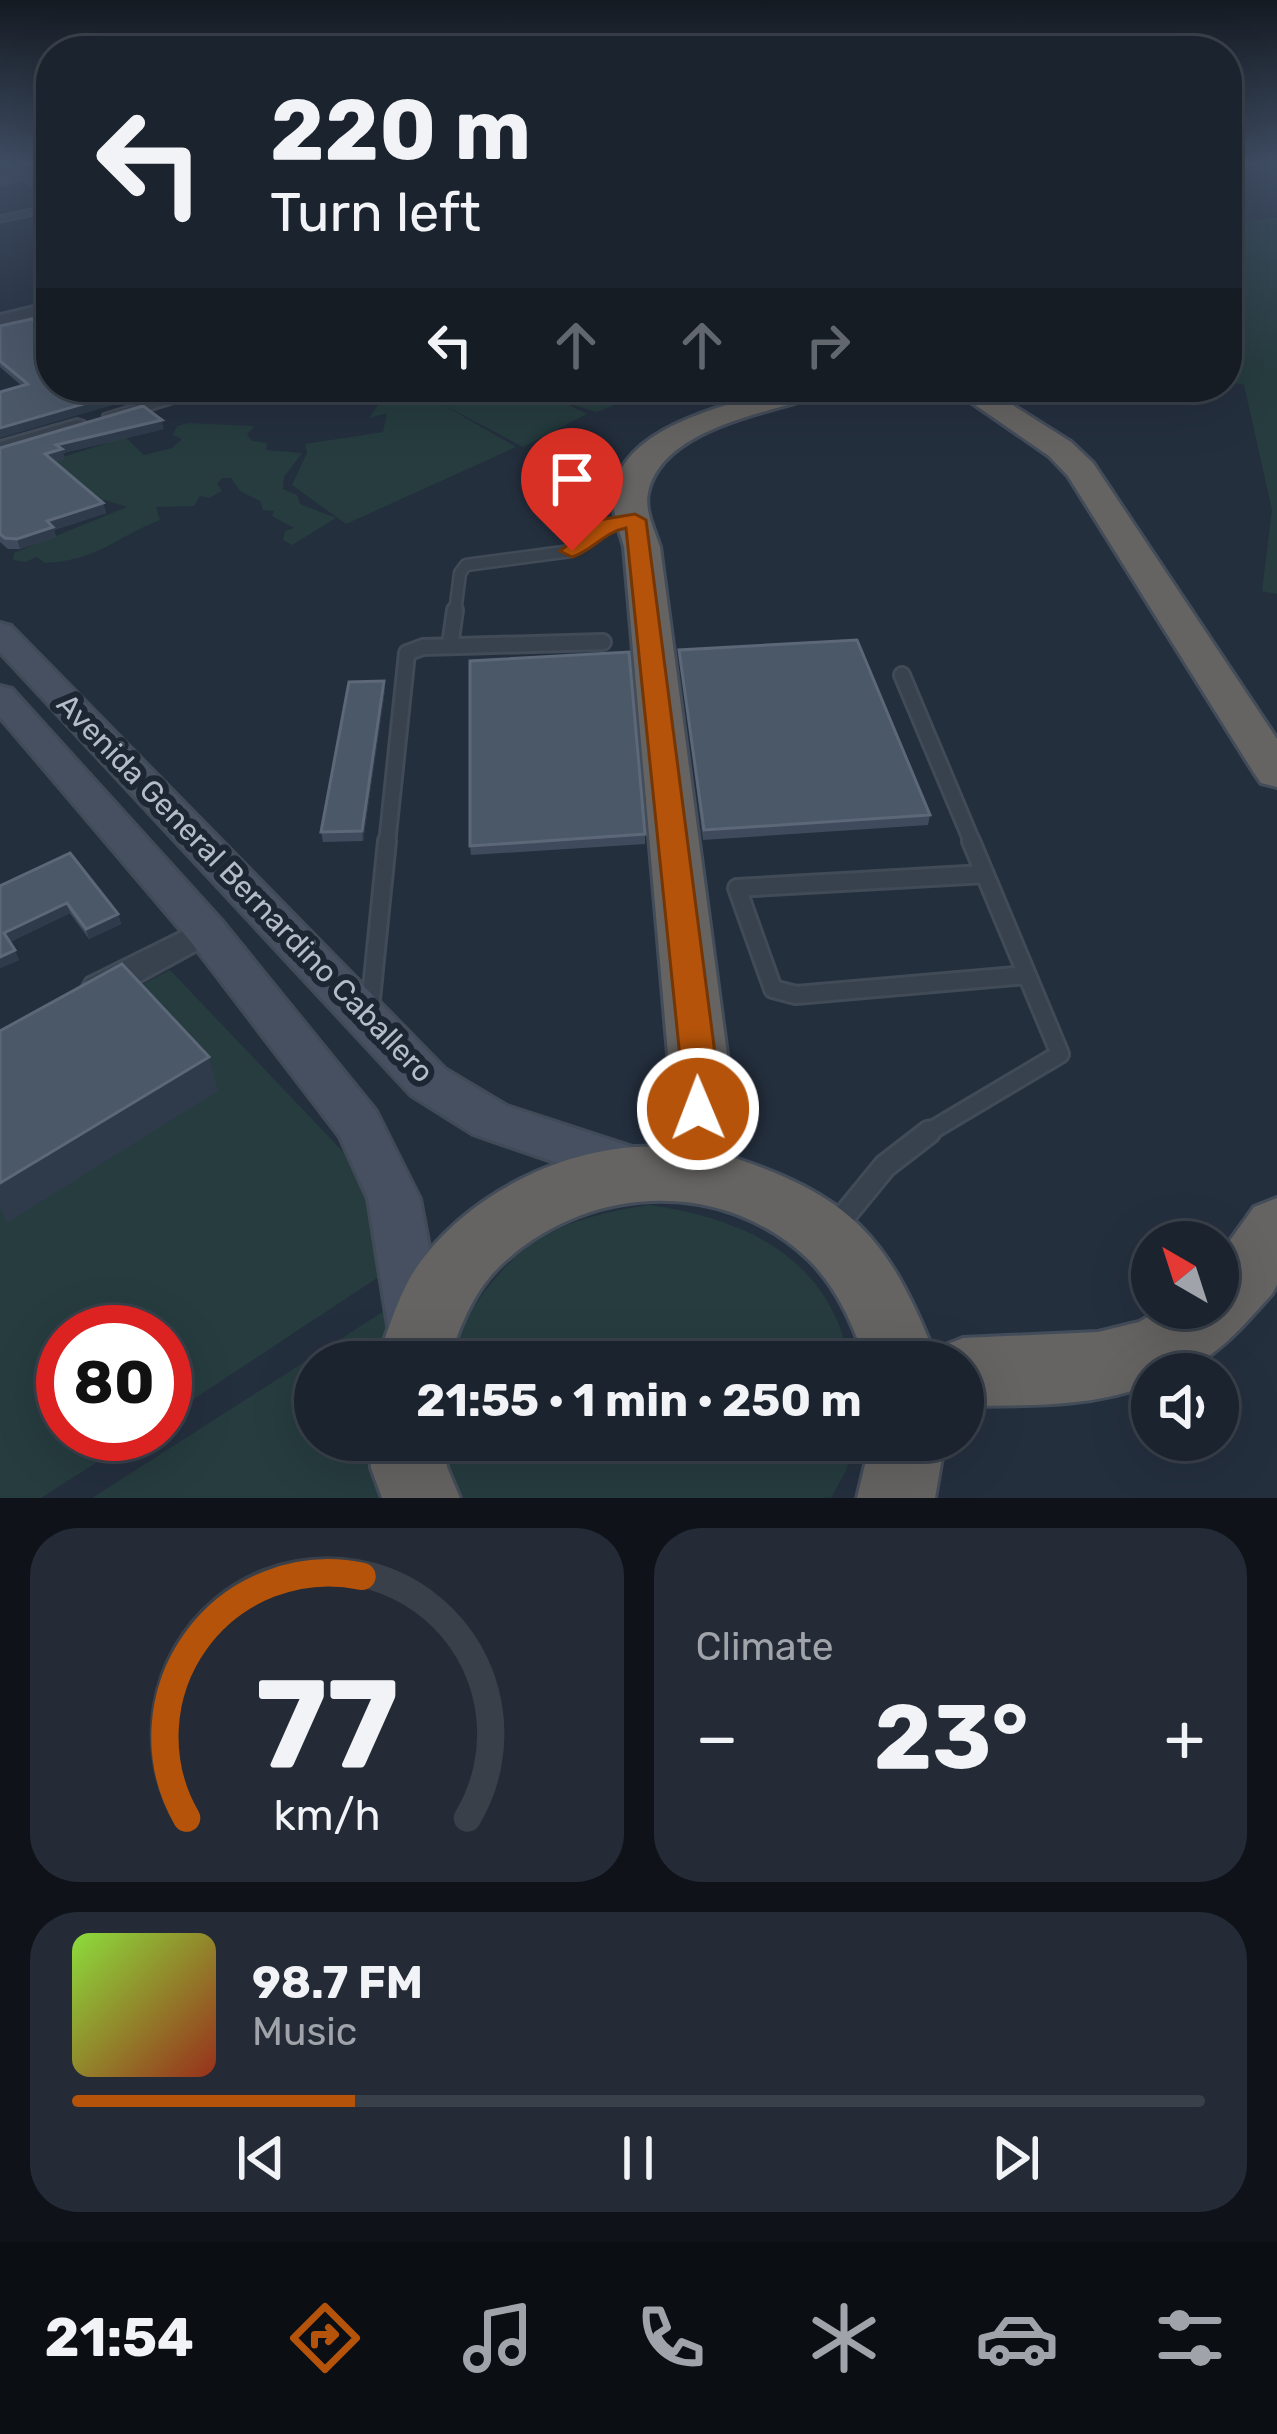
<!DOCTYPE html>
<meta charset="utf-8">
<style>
:root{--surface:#1b232e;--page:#242b36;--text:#f1f3f6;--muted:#a0a4aa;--line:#39404a;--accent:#b45309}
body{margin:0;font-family:Rubik,sans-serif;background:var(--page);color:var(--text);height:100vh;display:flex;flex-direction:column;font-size:45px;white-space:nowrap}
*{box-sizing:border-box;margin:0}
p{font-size:39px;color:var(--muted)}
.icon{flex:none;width:66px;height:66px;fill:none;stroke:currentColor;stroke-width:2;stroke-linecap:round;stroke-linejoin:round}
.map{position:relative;height:1498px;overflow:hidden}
.drawer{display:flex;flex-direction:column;gap:30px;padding:30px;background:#0f1319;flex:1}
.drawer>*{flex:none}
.top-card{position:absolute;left:36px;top:36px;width:1206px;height:366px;border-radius:48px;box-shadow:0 12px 48px #0002,0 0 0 3px var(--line);background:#1b232e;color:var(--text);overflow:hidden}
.needle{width:78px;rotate:321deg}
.tools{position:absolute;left:1131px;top:1221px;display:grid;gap:24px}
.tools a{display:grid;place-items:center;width:108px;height:108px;border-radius:50%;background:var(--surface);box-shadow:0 12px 48px #0002,0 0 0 3px var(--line);font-size:60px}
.speed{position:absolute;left:36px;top:1305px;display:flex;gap:24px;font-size:60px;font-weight:700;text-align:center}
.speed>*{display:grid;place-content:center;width:156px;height:156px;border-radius:50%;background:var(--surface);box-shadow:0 12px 48px #0002,0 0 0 3px var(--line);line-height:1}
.speed .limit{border:18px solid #d22;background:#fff;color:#111}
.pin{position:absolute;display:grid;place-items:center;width:102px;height:102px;color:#fff;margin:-123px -51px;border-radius:50% 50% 50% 0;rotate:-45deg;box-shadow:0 0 12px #0007}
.pin .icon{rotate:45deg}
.me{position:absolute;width:132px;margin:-66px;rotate:359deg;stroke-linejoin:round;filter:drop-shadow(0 0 9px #0008)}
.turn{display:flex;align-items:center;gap:42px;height:252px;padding:0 36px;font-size:54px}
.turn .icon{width:156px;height:156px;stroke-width:2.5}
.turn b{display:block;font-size:84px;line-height:102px}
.lanes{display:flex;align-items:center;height:114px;padding:0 36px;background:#0003;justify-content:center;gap:60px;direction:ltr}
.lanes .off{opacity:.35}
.big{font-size:90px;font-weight:700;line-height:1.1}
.drawer .card{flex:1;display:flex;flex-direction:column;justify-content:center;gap:18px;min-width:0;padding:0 42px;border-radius:48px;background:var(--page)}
.drawer .dial{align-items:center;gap:0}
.dial svg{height:312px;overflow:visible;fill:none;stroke:var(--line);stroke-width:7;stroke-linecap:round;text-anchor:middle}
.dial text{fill:var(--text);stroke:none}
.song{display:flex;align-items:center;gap:36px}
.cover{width:144px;height:144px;border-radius:18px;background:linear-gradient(135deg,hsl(90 70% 55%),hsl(10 70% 35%))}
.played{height:12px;border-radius:6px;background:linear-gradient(90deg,var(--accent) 25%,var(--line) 25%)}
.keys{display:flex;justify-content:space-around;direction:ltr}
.heat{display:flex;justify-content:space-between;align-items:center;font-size:66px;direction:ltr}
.drawer .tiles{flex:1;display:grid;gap:30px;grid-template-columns:1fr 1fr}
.card:last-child{grid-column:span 2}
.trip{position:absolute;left:294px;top:1341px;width:690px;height:120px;border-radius:60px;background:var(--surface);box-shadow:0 12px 48px #0002,0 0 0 3px var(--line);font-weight:700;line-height:120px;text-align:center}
.tab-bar{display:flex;height:192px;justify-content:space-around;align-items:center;background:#0b0e12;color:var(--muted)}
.tab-bar .icon{width:84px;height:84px}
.tab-bar .on{color:var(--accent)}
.tab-bar b{font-size:54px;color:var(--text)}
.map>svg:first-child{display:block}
</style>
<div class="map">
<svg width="1277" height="1498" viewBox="0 0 1277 1498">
<rect width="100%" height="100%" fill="#242f3e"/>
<path fill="#263c3f" d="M1277 217V594L1262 591 1272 510 1244 385 1227 381V224Z
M386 387 425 405 395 387H513L550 398 532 387H661L597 412 565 403 587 414 523 447 440 403 516 447 346 524 292 485 307 453 305 444 383 432 387 413 369 418 381 401 366 397V391Z
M188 423 255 426 247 434 252 441 267 443 266 450 302 453 284 477 283 489 297 495 300 504 336 518 292 545 283 540 285 531 294 528 272 516 274 511 263 510 260 501 240 491 231 478H222L217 484 222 491 209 498 200 496 194 506 156 507 160 520C113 538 100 560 45 563L37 557 25 562 13 560 14 553 127 507 105 500 45 521 0 450 41 464 110 442 120 432 144 455 172 448 182 439 173 435 177 426Z
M170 970 430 1243 165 1418V1332H63V1434H141L41 1498H0V1057Z
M650 1205C746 1219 829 1257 850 1362H315V1440H852L847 1469 831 1498H92L428 1283 462 1325C513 1242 554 1219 650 1205Z"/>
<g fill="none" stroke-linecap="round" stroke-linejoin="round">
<g stroke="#414a57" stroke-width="9">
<path id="service-far5" d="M6 163 51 196
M0 181 25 176
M0 219 51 208"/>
</g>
<g stroke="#414a57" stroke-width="12">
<path id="service-far4" d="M600 387 607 390"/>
</g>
<g stroke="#414a57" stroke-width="15">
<path id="service-far3" d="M455 613 460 573 466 565 571 551 607 525 630 521"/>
</g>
<g stroke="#414a57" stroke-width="20">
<path id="service-far2" d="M450 646 455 610
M902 675 973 844
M387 844 407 653 423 647 603 642"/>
</g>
<g stroke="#414a57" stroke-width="22">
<path id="service-far1" d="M985 874 737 888 773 989 796 995 1027 975
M370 1009 387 841
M924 1135 1060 1054 971 841"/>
</g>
<g stroke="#414a57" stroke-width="27">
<path id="service" d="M835 1227 885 1166 929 1132"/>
</g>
<g stroke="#414a57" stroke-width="6">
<path id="minor" d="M51 303V313L0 325V315Z
M193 387H222L113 421 104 415Z
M77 420 84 422V430L0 454V442Z
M206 920 217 923 222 931 217 939 111 997 99 1000 87 997 82 988 87 979Z"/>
</g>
<g stroke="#414a57" stroke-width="6">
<path id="secondary" d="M0 623 11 626 445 1069 507 1106 654 1154 661 1169 654 1184 636 1190 473 1134 411 1095 0 652Z
M0 686 12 689 221 920 376 1111 420 1199 444 1326 436 1344 416 1352 396 1344 388 1326 368 1199 340 1137 191 942 0 717Z"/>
</g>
<g stroke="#434c59" stroke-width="6">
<path id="trunk" d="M789 387H833L828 393C775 412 662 426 648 493 644 510 655 531 660 547L730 1077 726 1155C849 1195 887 1234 935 1355L938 1348 963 1338 1098 1332 1139 1322 1163 1308H1218V1257L1254 1207 1277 1198V1285L1272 1294C1238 1331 1206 1374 1152 1374V1384C1091 1408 1027 1405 963 1406V1362H866C853 1325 837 1287 808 1259 720 1176 585 1185 500 1266 473 1292 460 1327 448 1362H376C387 1334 396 1302 411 1276 460 1196 570 1141 664 1147L670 1077 624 547C620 532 614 517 613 502 612 425 735 404 789 387Z
M949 387H984L1071 442 1093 463 1277 739V787L1261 783 1254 773 1068 476 1049 456Z
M370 1440H444L447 1467 460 1498H382L371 1468Z
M871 1440H945L935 1498H857Z"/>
</g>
<use href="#service-far5" stroke="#38414e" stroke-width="6"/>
<use href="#service-far4" stroke="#38414e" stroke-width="9"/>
<use href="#service-far3" stroke="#38414e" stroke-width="10"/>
<use href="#service-far2" stroke="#38414e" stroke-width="14"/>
<use href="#service-far1" stroke="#38414e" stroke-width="16"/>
<use href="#service" stroke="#38414e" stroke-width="21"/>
<use href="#minor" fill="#38414e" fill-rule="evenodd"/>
<use href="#secondary" fill="#465061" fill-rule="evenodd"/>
<use href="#trunk" fill="#656462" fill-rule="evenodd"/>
</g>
<path fill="#3f4b5c" d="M0 326 127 401 22 386 0 367Z
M164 429 63 453 65 459 54 462 103 503 106 513 54 530 56 537 20 549H8L0 542V448Z
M679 650 930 815 928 825 703 840Z
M385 690 363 841 323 842 321 832Z
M645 834V844L471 855 470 846Z
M0 886 118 914 121 924 89 939 70 913 10 942 19 960 0 968Z"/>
<path fill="#2f3b4b" d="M125 392 127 401 0 438V428Z
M162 420 164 429 63 453 65 459 47 464 45 454 56 445Z
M103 503 106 513 54 530 56 537 20 549 17 539 47 521Z
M384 681 385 690 363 841 362 831Z
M67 903 70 913 8 943 4 933Z
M118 914 121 924 89 939 86 929Z
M15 950 19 960 0 968V957Z
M209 1057 218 1091 7 1223 0 1208V1183Z"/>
<path fill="#4b5868" stroke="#5c6777" stroke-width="3" d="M32 319 41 327 51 325V387H118L125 392 0 428V392L28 384 0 361V326Z
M143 406 162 420 56 445 62 449 45 454 103 503 47 521 53 527 17 539 5 538 0 534V448Z
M857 640 930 815 704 830 679 650Z
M629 652 645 834 470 846V661Z
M384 681 362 831 321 832 349 682Z
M70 853 118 914 86 929 67 903 4 933 15 950 0 957V886Z
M122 964 209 1057 0 1183V1031Z"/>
<linearGradient id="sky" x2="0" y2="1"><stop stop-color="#141a22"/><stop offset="0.44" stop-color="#3f4d63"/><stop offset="1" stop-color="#3f4d63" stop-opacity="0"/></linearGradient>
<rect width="1277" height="372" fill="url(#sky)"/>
<path fill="#b45309" stroke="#753606" stroke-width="3" d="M635 514 646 520 718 1077 710 1120 698 1124 685 1120 679 1109 682 1077 626 528C604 532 592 551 572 557L560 551 599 520Z"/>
<g text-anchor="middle" stroke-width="12" stroke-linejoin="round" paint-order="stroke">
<g font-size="30" fill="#b4bcc9" stroke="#1d2633">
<text transform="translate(245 888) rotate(46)" y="10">Avenida General Bernardino Caballero</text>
</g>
</g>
</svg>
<div class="tools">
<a><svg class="needle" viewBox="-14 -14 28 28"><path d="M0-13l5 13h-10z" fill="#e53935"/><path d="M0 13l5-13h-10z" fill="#a0a4aa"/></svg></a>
<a><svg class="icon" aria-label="sound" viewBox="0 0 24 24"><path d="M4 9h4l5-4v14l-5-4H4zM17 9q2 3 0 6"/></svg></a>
</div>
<div class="speed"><div class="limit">80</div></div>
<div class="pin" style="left:572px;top:551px;background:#d93025"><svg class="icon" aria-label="arrive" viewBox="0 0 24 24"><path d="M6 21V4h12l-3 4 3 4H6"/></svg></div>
<svg class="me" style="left:698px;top:1109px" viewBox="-20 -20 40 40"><circle r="17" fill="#b45309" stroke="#fff" stroke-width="3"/><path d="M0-11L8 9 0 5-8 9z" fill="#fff"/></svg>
<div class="trip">21:55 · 1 min · 250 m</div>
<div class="top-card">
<div class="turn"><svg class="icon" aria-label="left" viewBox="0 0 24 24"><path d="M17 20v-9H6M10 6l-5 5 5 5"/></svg><div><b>220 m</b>Turn left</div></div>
<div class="lanes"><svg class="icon" aria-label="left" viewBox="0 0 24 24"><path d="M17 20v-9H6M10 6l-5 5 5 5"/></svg><svg class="icon off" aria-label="ahead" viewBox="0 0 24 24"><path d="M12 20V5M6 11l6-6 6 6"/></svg><svg class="icon off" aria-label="ahead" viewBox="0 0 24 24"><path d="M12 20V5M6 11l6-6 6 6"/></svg><svg class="icon off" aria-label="right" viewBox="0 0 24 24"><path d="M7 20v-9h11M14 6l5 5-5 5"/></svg></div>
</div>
</div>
<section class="drawer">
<div class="tiles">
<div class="card dial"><svg viewBox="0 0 100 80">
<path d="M14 69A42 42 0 1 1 86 69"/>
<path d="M14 69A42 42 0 0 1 59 7" stroke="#b45309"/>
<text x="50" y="56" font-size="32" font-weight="700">77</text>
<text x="50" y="72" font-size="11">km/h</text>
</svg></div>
<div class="card"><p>Climate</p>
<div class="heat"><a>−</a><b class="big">23°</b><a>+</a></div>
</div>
<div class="card">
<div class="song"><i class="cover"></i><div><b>98.7 FM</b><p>Music</p></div></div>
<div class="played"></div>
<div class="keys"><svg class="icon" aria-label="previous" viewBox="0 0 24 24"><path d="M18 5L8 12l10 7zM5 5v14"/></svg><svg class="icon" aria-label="pause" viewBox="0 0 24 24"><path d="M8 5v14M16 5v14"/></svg><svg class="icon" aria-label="next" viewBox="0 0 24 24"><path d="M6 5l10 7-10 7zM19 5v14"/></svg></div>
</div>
</div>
</section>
<nav class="tab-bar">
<b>21:54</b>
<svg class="icon on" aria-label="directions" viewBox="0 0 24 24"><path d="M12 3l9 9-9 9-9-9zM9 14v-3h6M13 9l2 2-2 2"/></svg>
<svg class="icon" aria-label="music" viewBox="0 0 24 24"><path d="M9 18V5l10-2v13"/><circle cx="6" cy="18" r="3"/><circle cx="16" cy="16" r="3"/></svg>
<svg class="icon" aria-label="phone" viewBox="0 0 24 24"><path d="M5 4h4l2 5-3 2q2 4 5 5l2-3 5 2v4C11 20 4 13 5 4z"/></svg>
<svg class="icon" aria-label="climate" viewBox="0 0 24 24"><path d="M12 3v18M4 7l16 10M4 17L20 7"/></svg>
<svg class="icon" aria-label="car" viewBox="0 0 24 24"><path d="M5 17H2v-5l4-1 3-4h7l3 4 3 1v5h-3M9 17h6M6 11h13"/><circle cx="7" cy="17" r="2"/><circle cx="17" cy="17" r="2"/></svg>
<svg class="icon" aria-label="filters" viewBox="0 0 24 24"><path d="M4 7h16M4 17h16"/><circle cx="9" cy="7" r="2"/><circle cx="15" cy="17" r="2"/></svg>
</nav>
